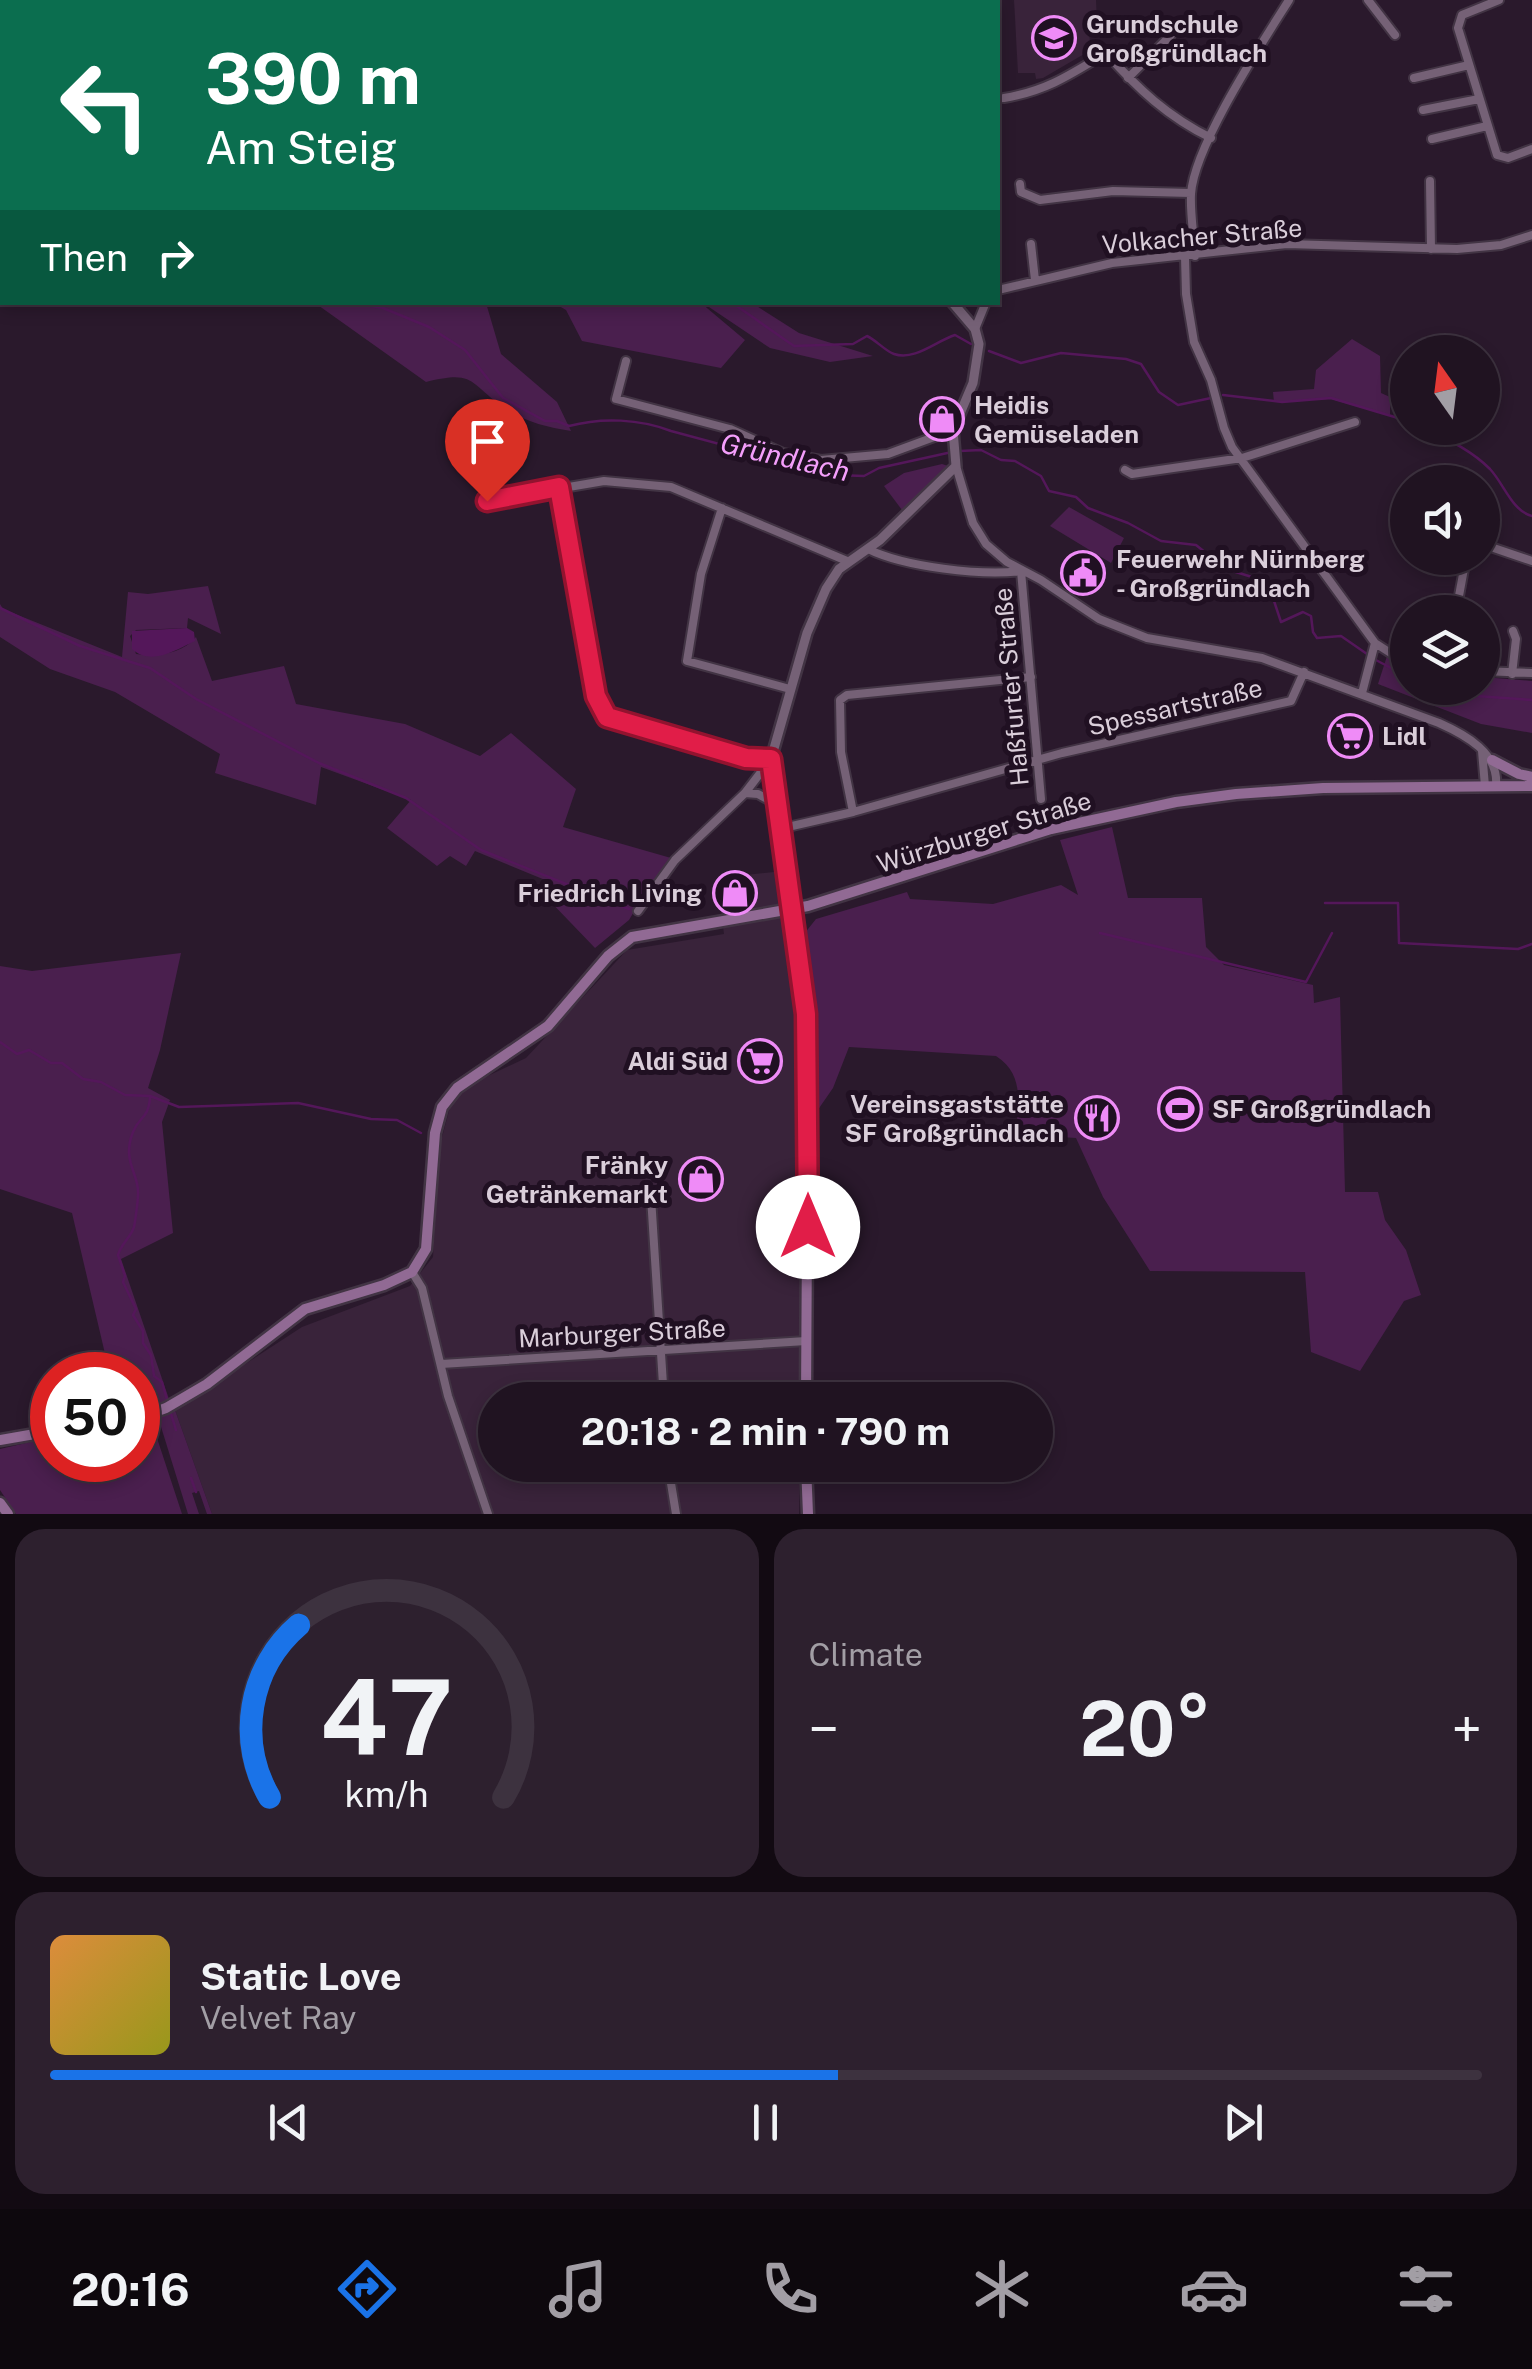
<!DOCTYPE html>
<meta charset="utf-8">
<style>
:root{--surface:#201321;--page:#2d202e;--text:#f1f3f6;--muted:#a29ea5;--line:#3d323f;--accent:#1a73e8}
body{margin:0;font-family:"Public Sans",sans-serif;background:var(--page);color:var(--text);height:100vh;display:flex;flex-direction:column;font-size:38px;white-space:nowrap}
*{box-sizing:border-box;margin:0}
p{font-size:32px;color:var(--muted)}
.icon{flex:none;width:55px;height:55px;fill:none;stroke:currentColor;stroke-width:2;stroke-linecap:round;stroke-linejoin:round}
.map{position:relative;height:1514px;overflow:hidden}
.drawer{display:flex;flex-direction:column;gap:15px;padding:15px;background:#120a12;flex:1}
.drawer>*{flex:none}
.banner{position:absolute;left:0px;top:0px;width:1000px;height:305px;box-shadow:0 5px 15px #0003,0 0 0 2px var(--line);background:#0b6e4f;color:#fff;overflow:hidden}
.needle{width:65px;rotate:346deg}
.buttons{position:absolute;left:1390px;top:335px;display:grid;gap:20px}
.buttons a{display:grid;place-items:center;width:110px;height:110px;border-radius:50%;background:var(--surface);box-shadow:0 5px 15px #0003,0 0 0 2px var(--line);font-size:50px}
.speed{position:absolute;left:30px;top:1352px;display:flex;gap:20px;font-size:50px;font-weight:700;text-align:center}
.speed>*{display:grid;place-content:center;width:130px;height:130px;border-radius:50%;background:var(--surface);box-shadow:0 5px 15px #0003,0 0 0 2px var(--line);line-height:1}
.speed .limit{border:15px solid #d22;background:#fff;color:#111}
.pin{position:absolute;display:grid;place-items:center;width:85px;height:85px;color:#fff;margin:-102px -42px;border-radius:50% 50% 50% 0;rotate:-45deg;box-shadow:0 0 10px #0007}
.pin .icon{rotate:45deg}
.me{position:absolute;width:110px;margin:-55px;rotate:0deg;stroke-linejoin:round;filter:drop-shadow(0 0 8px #0008)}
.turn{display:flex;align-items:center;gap:35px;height:210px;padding:0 40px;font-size:45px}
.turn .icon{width:130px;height:130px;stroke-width:2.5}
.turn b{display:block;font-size:70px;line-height:85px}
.then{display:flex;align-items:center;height:95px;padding:0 40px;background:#0003;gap:20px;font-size:38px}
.big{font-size:75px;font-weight:700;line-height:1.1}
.drawer .widget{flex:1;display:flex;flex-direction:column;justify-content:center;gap:15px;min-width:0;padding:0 35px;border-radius:30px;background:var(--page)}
.drawer .dial{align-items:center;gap:0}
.dial svg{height:260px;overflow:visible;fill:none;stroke:var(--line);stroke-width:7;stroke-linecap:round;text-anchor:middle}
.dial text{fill:var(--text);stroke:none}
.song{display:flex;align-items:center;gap:30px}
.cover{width:120px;height:120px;border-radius:15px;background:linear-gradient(135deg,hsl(30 70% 55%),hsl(60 70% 35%))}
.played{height:10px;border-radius:5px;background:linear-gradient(90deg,var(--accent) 55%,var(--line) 55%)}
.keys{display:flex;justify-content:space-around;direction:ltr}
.heat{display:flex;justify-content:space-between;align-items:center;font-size:55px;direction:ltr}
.drawer .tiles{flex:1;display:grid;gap:15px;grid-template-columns:1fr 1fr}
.widget:last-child{grid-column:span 2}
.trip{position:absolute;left:478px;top:1382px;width:575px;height:100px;border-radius:50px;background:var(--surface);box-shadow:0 5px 15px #0003,0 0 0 2px var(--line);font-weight:700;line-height:100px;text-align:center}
.dock{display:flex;height:160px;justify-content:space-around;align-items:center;background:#0d080d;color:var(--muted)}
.dock .icon{width:70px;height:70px}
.dock .active{color:var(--accent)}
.dock b{font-size:45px;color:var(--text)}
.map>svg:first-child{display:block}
</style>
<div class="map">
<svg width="1532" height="1514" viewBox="0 0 1532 1514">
<rect width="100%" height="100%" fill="#2a192c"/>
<path fill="#39233a" d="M1014 0H1096L1097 24H1088L1091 50 1043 78 1036 79 1035 73H1018Z
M774 872 796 964 804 1069 801 1400H495V1465H800L799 1514H212L175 1410 302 1327 410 1286 433 1257 440 1145 450 1107 460 1095 477 1081 526 1058 627 950 724 934 717 878Z"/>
<path fill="#4a1f4e" d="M315 303H486L501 354 557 402 571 431C546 427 525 422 503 407 468 382 475 370 426 382Z
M554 303H701L745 340 721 368 582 341 566 310Z
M703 303V302L752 303 799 333 873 356 830 362 770 348Z
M1352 339 1380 356 1381 393 1390 397V416L1331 399 1274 402 1273 392 1314 389 1316 370Z
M942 464 948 466 902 510 884 486 904 473Z
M1069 507 1124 538 1111 563 1050 526Z
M208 586 221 634 188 618 187 628 136 630 130 636 136 654C157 657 182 654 196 637L212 681 284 666 296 704 405 724 480 756 511 733 576 789 563 827 671 858 648 888 629 920 595 948 545 896 550 882 475 851 466 866 450 856 437 866 387 828 411 800 321 767 316 805 215 773 220 754 115 692 50 669 0 637V604L3 609 122 657 128 592 148 594Z
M1387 656 1407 662 1408 688H1482L1483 677 1532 681V733L1481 724 1378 684Z
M1112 827 1128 898H1202L1206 947 1224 965 1313 985 1314 1003 1340 997 1345 1192H1378L1385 1220 1406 1250 1421 1295 1404 1301 1360 1371 1311 1352 1305 1272 1150 1271 1103 1197 1076 1138 1016 1134C1018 1103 1025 1075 996 1056L849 1047 833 1088 815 1114 804 934 816 919 907 892 910 899 993 904 1061 885 1078 895 1060 840Z
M181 953 160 1050 148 1088 170 1100 162 1122 173 1233 121 1259 170 1402 138 1411V1375H110L72 1213 0 1189V966L32 971Z
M175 1410 212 1514H207L199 1491 192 1493 199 1514H188L158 1417Z
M146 1422 152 1426 157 1438 182 1514H16L0 1490V1449L52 1437V1460H138V1423Z"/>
<path fill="#54175a" d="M187 628 194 632 195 641C174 651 151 666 132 649V631Z"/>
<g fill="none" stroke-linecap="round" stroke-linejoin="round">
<path stroke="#54175a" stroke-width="2.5" d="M7 0 10 2
M308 0 310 2
M349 302 383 308 429 327 465 350 503 398 545 421H557L569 426C602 417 640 419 671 431L835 475 864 476 879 468 952 452
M731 302 794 346 853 344 867 336C876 340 885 351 894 354 915 361 936 341 955 335L971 344
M989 351 1021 363 1061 353 1126 359 1141 364 1159 392 1178 405 1211 398
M1223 395 1282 402 1331 398 1408 421
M1422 428C1447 438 1471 450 1490 469 1504 484 1512 511 1532 516
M960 451 981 450 1001 460 1015 461 1041 476 1049 491 1076 497 1088 508 1128 523 1161 541 1196 545 1226 569 1252 577 1270 589 1281 622 1303 612 1311 616 1313 632 1317 638 1341 636 1367 654
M0 608 80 646 150 668 196 699 319 763 406 798 481 850 629 909
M1374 659 1408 677
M1444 688 1476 696 1532 700
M1325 903H1398L1399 943 1518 949 1532 944
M1100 933 1306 982 1332 933
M0 1042 17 1054 29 1050 51 1063H62L83 1079 101 1082 125 1095 150 1096 179 1107 298 1103 371 1119 397 1120 421 1133
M150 1098C148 1120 139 1116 133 1132 121 1162 140 1174 138 1195 138 1200 135 1223 134 1227 131 1237 121 1244 118 1255L125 1276 123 1282 136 1309 133 1315 143 1331V1343L151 1355 154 1376 162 1382 167 1400
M171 1414 176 1430
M191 1478 196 1492"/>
<g stroke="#423444" stroke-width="12">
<path id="minor" d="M1368 0 1395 35
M1499 0 1462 15 1458 28 1497 155 1508 158 1532 149
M1128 78 1171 35
M1414 78 1469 65
M1004 98C1046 91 1070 75 1106 53 1138 89 1168 117 1211 138
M1423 110 1479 99
M1432 139 1487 126
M1430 181 1431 249
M1020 184 1021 192 1040 200 1113 191 1191 193
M1031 244 1035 280
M1195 256C1194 235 1190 214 1191 194 1194 146 1262 43 1289 0
M1185 257 1186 294 1194 342 1211 380 1224 428 1232 447 1375 643 1392 654 1408 657
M998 290 1112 263 1287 244 1457 249 1501 245 1532 235
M975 329 986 302
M626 361 616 399 730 429 783 453 821 460 888 454 953 430
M956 466 973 523 986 544 1007 562 1041 580 1099 619 1147 638 1262 658 1439 723C1466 735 1499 753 1496 786
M1125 470 1132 474 1242 458 1355 422
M1437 475 1440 482
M559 487 596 697C599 704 601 712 608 717 623 730 748 758 771 759
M487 501 604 481 671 487 847 561
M722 508 701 574 687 661 790 689
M1482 544 1532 561
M868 549C904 567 982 576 1021 571L1041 799
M1456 612 1466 558
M1482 671 1532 673
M1512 674 1516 639 1513 631
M1362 693 1375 643
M1482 751 1485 786
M745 793 758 794 776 804
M853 812 841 752 840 700 847 695 1031 677
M779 829 853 812 1062 753 1291 701 1304 672
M638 911 675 860 745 793 771 759
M651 1197 664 1400
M412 1272 422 1288 448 1396 488 1514
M441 1364 806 1341
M668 1465 676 1514"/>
</g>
<g stroke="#423444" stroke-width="14">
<path id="tertiary" d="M899 2V0
M792 909 771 759 807 633 826 589 839 569 880 540 956 466 953 430 973 383 979 344 975 329 952 302"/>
</g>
<g stroke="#423444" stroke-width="15">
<path id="secondary" d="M1492 760 1519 774 1532 777
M792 909 805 1014 808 1070 806 1400
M138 1418 166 1408 207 1384 305 1309 384 1285 412 1272 426 1249 435 1133 442 1107 457 1088 548 1026 608 956 632 937 808 906 1051 829 1176 802 1236 794 1323 788 1532 786
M0 1440 52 1431
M806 1465 808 1514
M0 1503 8 1514"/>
</g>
<use href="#minor" stroke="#756176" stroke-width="8"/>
<use href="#tertiary" stroke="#756176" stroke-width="9"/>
<use href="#secondary" stroke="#916a94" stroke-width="10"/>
</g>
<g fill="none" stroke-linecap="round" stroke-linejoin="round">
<g stroke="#92132f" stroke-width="25">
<path id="route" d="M487 501 559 487 596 696 607 717 746 758 771 759 806 1014 808 1227"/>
</g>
<use href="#route" stroke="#e11d48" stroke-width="18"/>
</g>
<defs>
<g id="school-ring" transform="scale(2.25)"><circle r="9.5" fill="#201022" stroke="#ef8bf7" stroke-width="1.5"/><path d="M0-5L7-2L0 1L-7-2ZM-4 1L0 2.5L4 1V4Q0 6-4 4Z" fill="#ef8bf7"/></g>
<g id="shop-ring" transform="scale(2.25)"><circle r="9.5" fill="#201022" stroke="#ef8bf7" stroke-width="1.5"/><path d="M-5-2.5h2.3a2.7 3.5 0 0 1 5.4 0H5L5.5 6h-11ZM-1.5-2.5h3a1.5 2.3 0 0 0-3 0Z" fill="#ef8bf7"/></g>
<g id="civic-ring" transform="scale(2.25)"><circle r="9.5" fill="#201022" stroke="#ef8bf7" stroke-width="1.5"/><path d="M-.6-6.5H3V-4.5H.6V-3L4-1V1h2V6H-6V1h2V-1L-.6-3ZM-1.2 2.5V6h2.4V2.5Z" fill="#ef8bf7"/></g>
<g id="supermarket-ring" transform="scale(2.25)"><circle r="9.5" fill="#201022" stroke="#ef8bf7" stroke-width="1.5"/><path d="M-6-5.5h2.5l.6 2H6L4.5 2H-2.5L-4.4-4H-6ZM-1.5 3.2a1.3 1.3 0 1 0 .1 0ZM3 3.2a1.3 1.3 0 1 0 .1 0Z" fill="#ef8bf7"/></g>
<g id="stadium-ring" transform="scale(2.25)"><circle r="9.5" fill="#201022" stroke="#ef8bf7" stroke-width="1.5"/><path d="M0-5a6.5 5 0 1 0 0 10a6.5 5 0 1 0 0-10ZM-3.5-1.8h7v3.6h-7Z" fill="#ef8bf7"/></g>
<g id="restaurant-ring" transform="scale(2.25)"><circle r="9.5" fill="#201022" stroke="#ef8bf7" stroke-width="1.5"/><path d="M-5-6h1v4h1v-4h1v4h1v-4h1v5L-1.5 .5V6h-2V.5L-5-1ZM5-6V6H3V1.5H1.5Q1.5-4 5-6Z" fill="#ef8bf7"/></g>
</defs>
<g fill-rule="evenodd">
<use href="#school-ring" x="1054" y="38"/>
<use href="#shop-ring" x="942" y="419"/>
<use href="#civic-ring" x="1083" y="573"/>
<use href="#supermarket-ring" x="1350" y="736"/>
<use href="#shop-ring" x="735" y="893"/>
<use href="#supermarket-ring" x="760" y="1061"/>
<use href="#stadium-ring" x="1180" y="1109"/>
<use href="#restaurant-ring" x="1097" y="1118"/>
<use href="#shop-ring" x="701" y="1179"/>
</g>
<g text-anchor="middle" stroke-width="10" stroke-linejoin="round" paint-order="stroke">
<g font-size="25" font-weight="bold" fill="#daceda" stroke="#201022" text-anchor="start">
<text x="1086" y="33">Grundschule<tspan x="1086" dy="29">Großgründlach</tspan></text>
<text x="974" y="414">Heidis<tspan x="974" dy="29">Gemüseladen</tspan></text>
<text x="1116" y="568">Feuerwehr Nürnberg<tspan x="1116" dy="29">- Großgründlach</tspan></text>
<text x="1382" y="745">Lidl</text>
<text x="702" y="902" text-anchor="end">Friedrich Living</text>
<text x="728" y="1070" text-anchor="end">Aldi Süd</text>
<text x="1064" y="1113" text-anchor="end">Vereinsgaststätte<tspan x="1064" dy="29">SF Großgründlach</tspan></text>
<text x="1212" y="1118">SF Großgründlach</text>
<text x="668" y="1174" text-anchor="end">Fränky<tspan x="668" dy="29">Getränkemarkt</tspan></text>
</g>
<g font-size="25" fill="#daceda" stroke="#201022">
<text transform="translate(1202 236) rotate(-5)" y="9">Volkacher Straße</text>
<text transform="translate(1011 687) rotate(-95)" y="9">Haßfurter Straße</text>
<text transform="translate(1175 707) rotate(-13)" y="9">Spessartstraße</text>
<text transform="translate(984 832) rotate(-17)" y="9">Würzburger Straße</text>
<text transform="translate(622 1333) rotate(-3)" y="9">Marburger Straße</text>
</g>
<g font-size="28" font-style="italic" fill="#f49efb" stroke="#201022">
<text transform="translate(785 457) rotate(13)" y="10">Gründlach</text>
</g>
</g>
</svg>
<div class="buttons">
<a><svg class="needle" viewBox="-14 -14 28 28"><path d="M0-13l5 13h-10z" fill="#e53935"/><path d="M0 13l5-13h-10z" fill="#a29ea5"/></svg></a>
<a><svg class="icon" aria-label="sound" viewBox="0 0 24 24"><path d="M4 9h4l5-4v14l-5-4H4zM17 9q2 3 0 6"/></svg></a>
<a><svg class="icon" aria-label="layers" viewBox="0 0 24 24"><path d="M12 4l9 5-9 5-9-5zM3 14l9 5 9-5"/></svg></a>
</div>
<div class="speed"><div class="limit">50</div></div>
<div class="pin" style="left:487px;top:501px;background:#d93025"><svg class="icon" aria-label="arrive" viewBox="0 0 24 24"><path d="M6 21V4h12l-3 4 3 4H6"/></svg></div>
<svg class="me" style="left:808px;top:1227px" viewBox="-20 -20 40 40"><circle r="19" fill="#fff"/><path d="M0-13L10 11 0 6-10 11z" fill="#e11d48"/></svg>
<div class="trip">20:18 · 2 min · 790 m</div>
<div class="banner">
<div class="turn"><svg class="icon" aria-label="left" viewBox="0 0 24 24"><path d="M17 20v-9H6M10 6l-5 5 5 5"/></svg><div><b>390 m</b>Am Steig</div></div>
<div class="then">Then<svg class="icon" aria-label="right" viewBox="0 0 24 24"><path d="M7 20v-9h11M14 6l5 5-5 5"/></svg></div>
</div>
</div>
<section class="drawer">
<div class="tiles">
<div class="widget dial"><svg viewBox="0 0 100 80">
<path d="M14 69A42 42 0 1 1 86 69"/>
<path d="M14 69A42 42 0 0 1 23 16" stroke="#1a73e8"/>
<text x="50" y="56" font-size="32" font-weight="700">47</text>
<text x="50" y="72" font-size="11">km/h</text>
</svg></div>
<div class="widget"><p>Climate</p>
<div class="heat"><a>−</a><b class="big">20°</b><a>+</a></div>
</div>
<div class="widget">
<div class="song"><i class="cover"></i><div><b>Static Love</b><p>Velvet Ray</p></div></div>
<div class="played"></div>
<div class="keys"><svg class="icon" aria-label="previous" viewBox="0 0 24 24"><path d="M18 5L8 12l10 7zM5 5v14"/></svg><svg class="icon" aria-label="pause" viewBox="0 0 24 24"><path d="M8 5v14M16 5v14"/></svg><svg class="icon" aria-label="next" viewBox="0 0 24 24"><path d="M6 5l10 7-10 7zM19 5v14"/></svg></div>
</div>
</div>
</section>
<nav class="dock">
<b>20:16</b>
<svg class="icon active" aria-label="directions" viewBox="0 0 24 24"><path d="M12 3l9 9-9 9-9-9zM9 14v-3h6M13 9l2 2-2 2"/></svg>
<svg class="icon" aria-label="music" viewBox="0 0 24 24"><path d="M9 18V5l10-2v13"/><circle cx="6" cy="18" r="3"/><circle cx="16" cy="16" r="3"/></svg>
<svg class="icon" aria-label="phone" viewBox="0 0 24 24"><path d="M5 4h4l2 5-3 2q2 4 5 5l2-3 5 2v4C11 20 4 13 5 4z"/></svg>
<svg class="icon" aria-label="climate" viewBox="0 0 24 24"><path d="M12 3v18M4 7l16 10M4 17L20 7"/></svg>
<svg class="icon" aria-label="car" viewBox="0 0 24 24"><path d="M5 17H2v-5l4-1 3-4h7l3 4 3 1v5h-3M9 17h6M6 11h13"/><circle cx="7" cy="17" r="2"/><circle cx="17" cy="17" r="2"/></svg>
<svg class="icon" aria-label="filters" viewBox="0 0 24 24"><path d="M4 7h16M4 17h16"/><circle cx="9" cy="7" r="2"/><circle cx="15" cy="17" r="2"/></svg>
</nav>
